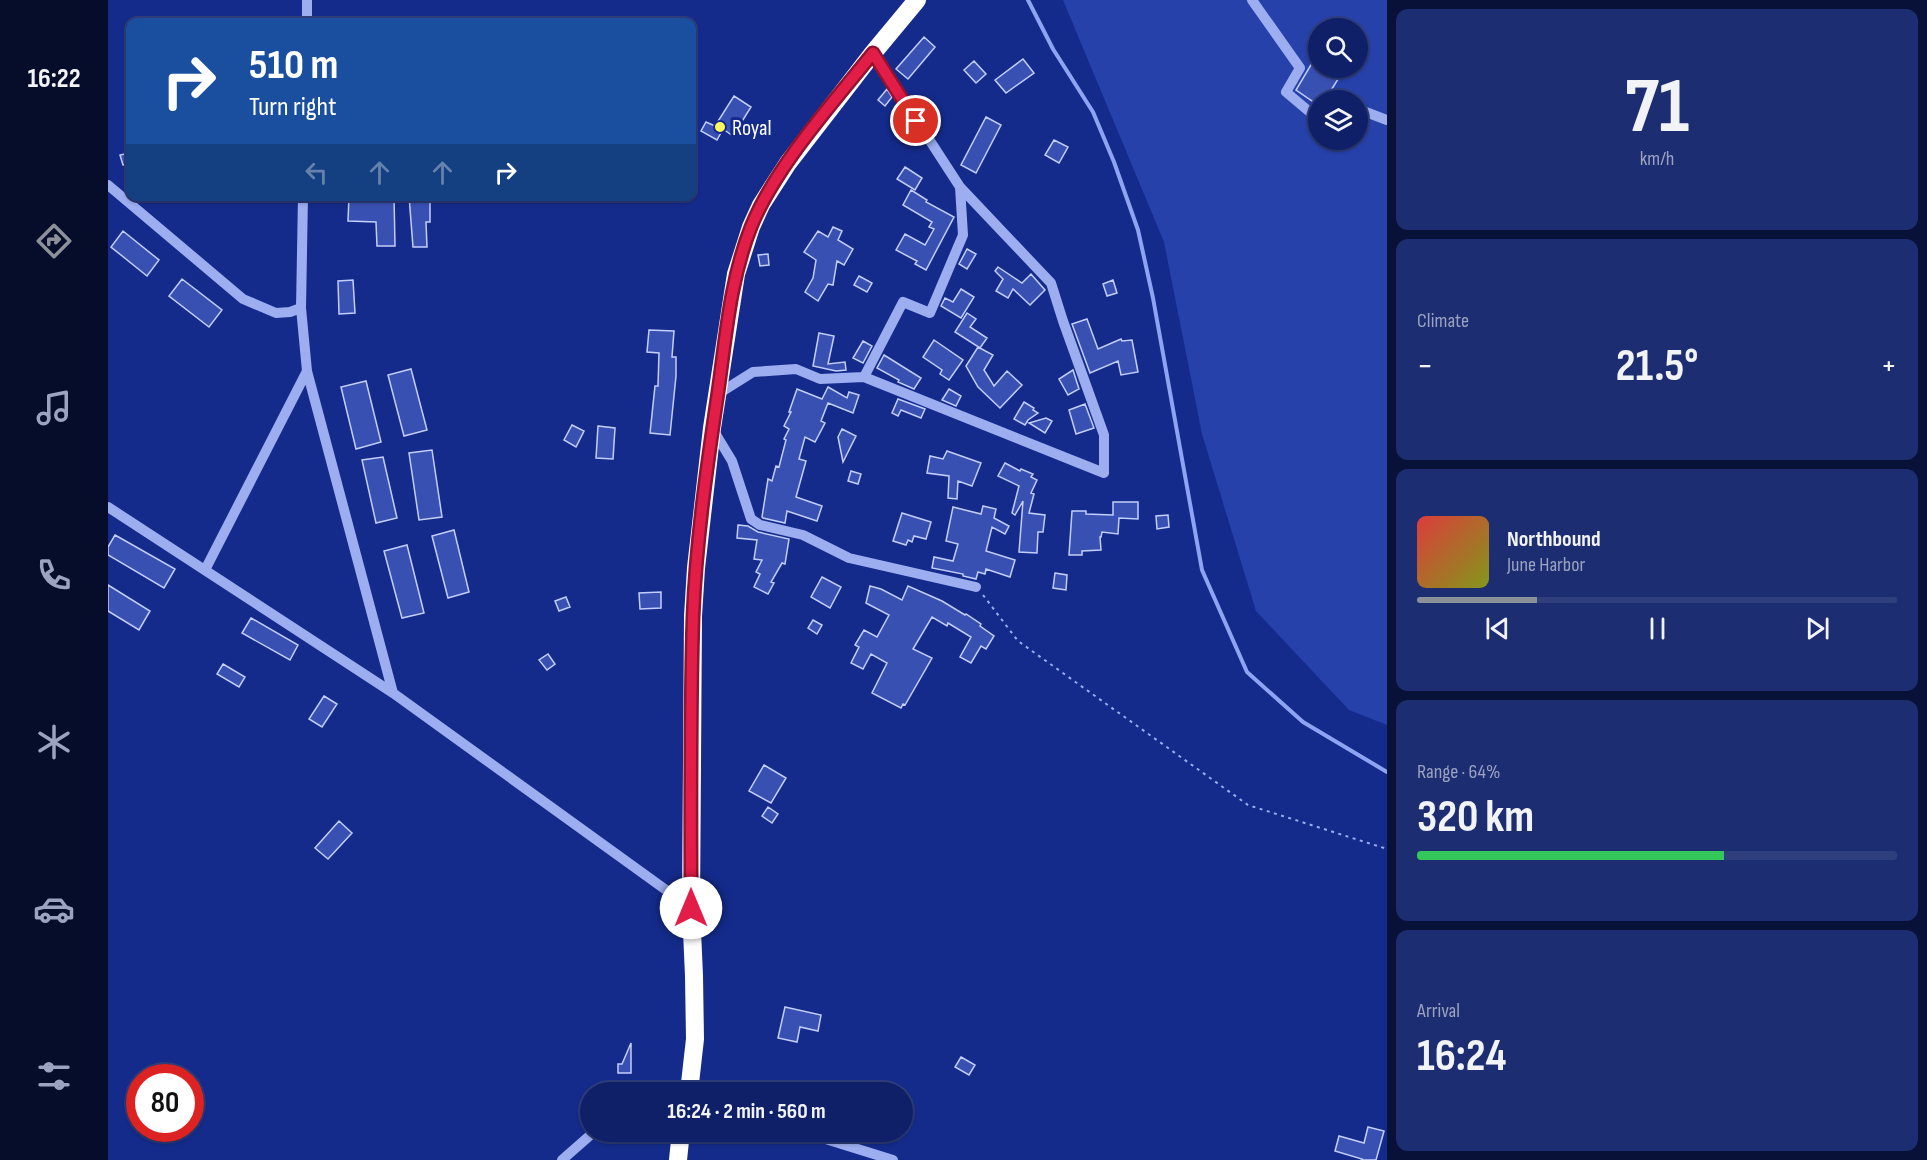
<!DOCTYPE html>
<meta charset="utf-8">
<style>
:root{--surface:#0f2068;--page:#1d2d71;--text:#f1f3f6;--muted:#9ba3c0;--line:#2f3e7c;--accent:#8c9099}
body{margin:0;font-family:"Sofia Sans Condensed",sans-serif;background:var(--page);color:var(--text);height:100vh;display:flex;flex-direction:column;font-size:22px;white-space:nowrap}
*{box-sizing:border-box;margin:0}
p{font-size:20px;color:var(--muted)}
.icon{flex:none;width:33px;height:33px;fill:none;stroke:currentColor;stroke-width:2;stroke-linecap:round;stroke-linejoin:round}
.map{position:relative;flex:1;overflow:hidden}
.side{display:flex;flex-direction:column;gap:9px;padding:9px;background:#081239;width:540px}
.side>*{flex:none}
.hud{position:absolute;left:18px;top:18px;width:570px;height:183px;border-radius:12px;box-shadow:0 2px 4px #0004,0 0 0 2px var(--line);background:#1a4fa0;color:#fff;overflow:hidden}
.fabs{position:absolute;left:1200px;top:18px;display:grid;gap:12px}
.fabs a{display:grid;place-items:center;width:60px;height:60px;border-radius:50%;background:var(--surface);box-shadow:0 2px 4px #0004,0 0 0 2px var(--line);font-size:30px}
.speed{position:absolute;left:18px;top:1064px;display:flex;gap:12px;font-size:30px;font-weight:700;text-align:center}
.speed>*{display:grid;place-content:center;width:78px;height:78px;border-radius:50%;background:var(--surface);box-shadow:0 2px 4px #0004,0 0 0 2px var(--line);line-height:1}
.speed .limit{border:9px solid #d22;background:#fff;color:#111}
.pin{position:absolute;display:grid;place-items:center;width:51px;height:51px;color:#fff;margin:-26px;border:3px solid #fff;border-radius:50%;box-shadow:0 2px 6px #0007}
.me{position:absolute;width:66px;margin:-33px;rotate:0deg;stroke-linejoin:round;filter:drop-shadow(0 0 4px #0008)}
.turn{display:flex;align-items:center;gap:21px;height:126px;padding:0 24px;font-size:27px}
.turn .icon{width:78px;height:78px;stroke-width:2.5}
.turn b{display:block;font-size:42px;line-height:51px}
.lanes{display:flex;align-items:center;height:57px;padding:0 24px;background:#0003;justify-content:center;gap:30px;direction:ltr}
.lanes .off{opacity:.35}
.big{font-size:45px;font-weight:700;line-height:1.1}
.side .tile{flex:1;display:flex;flex-direction:column;justify-content:center;gap:9px;min-width:0;padding:0 21px;border-radius:12px;background:var(--page)}
.side .dial{align-items:center;gap:0}
.dial b{font-size:78px;line-height:1}
.song{display:flex;align-items:center;gap:18px}
.cover{width:72px;height:72px;border-radius:9px;background:linear-gradient(135deg,hsl(0 70% 55%),hsl(70 70% 35%))}
.played{height:6px;border-radius:3px;background:linear-gradient(90deg,var(--accent) 25%,var(--line) 25%)}
.keys{display:flex;justify-content:space-around;direction:ltr}
.heat{display:flex;justify-content:space-between;align-items:center;font-size:33px;direction:ltr}
.charge{height:9px;border-radius:4px;background:linear-gradient(90deg,#34c759 64%,var(--line) 0)}
.trip{position:absolute;left:472px;top:1082px;width:333px;height:60px;border-radius:30px;background:var(--surface);box-shadow:0 2px 4px #0004,0 0 0 2px var(--line);font-weight:700;line-height:60px;text-align:center}
main{display:flex;flex:1;min-height:0}
.menu{display:flex;flex-direction:column;width:108px;justify-content:space-around;align-items:center;background:#060d2a;color:var(--muted)}
.menu .icon{width:42px;height:42px}
.menu .active{color:var(--accent)}
.menu b{font-size:27px;color:var(--text)}
.map>svg:first-child{display:block}
</style>
<main>
<nav class="menu">
<b>16:22</b>
<svg class="icon active" aria-label="directions" viewBox="0 0 24 24"><path d="M12 3l9 9-9 9-9-9zM9 14v-3h6M13 9l2 2-2 2"/></svg>
<svg class="icon" aria-label="music" viewBox="0 0 24 24"><path d="M9 18V5l10-2v13"/><circle cx="6" cy="18" r="3"/><circle cx="16" cy="16" r="3"/></svg>
<svg class="icon" aria-label="phone" viewBox="0 0 24 24"><path d="M5 4h4l2 5-3 2q2 4 5 5l2-3 5 2v4C11 20 4 13 5 4z"/></svg>
<svg class="icon" aria-label="climate" viewBox="0 0 24 24"><path d="M12 3v18M4 7l16 10M4 17L20 7"/></svg>
<svg class="icon" aria-label="car" viewBox="0 0 24 24"><path d="M5 17H2v-5l4-1 3-4h7l3 4 3 1v5h-3M9 17h6M6 11h13"/><circle cx="7" cy="17" r="2"/><circle cx="17" cy="17" r="2"/></svg>
<svg class="icon" aria-label="filters" viewBox="0 0 24 24"><path d="M4 7h16M4 17h16"/><circle cx="9" cy="7" r="2"/><circle cx="15" cy="17" r="2"/></svg>
</nav>
<div class="map">
<svg width="1279" height="1160" viewBox="0 0 1279 1160">
<rect width="100%" height="100%" fill="#142b8b"/>
<path fill="#2641aa" fill-rule="evenodd" d="M955 0H1279V725L1241 710 1148 611 1094 434 1056 242ZM1210 28H1250V68H1210ZM1210 100H1250V140H1210Z"/>
<g fill="none" stroke-linecap="round" stroke-linejoin="round">
<path stroke="#8ea4f3" stroke-width="4" d="M920 0 945 49 985 112 1006 162 1030 230 1045 298 1094 570 1139 672 1195 722 1279 772"/>
</g>
<path fill="#3850b2" stroke="#c3cefc" stroke-width="1.5" d="M816 37 827 47 800 79 788 69Z
M1210 53V68H1217L1232 76 1217 100H1210V105L1188 90Z
M915 59 926 73 898 93 887 80Z
M866 61 878 74 868 83 856 70Z
M779 89 784 97 777 106 770 100Z
M626 96 643 107 625 136 615 129 609 140 593 131 598 122 607 126Z
M878 117 893 125 868 173 853 165Z
M946 140 960 147 951 163 937 155Z
M22 153V164L15 165 12 155Z
M797 167 814 178 807 190 789 179Z
M803 190 819 200 818 202 846 217 818 270 807 264 809 261 788 250 797 234 817 245 826 229 821 227 824 222 795 205Z
M241 196H286L287 246H269L268 222 240 221Z
M301 196H322V222H318L319 247H305Z
M725 227 734 231 730 240 745 249 736 265 729 261 725 285 720 284 710 301 697 292 705 278 708 260 696 252 710 231 720 237Z
M15 231 51 260 39 276 3 247Z
M859 249 868 254 859 269 851 264Z
M660 254 661 265 652 266 650 255Z
M890 267 914 283 923 274 937 290 922 305 905 289 900 298 888 291 895 279 887 271Z
M751 276 764 283 759 292 746 285Z
M74 279 114 310 101 327 61 296Z
M245 280 247 313 231 314 230 281Z
M1005 280 1009 293 999 296 995 284Z
M853 289 866 297 853 318 833 306 837 298 845 302Z
M859 313 868 319 862 327 879 338 872 348 847 332Z
M979 319 990 349 1013 339 1014 341 1024 340 1030 372 1013 375 1010 361 982 373 964 324Z
M541 330 566 331 564 357H568V376L562 435 542 433 547 386H550L551 353 539 352Z
M711 333 726 336 720 364 737 362 738 370 728 371 705 366Z
M826 340 855 360 841 380 832 374 834 370 815 357Z
M755 341 764 346 755 363 745 358Z
M870 347 885 355 876 370 886 386 899 371 914 385 892 408 870 387 858 366Z
M776 355 813 378 806 389 790 382 791 380 769 368Z
M303 369 319 430 296 436 280 375Z
M965 370 971 389 960 395 951 379Z
M258 381 273 442 248 449 233 387Z
M720 387 739 398 741 392 751 395 745 413 720 403 713 421 717 423 707 442 697 437 691 459 698 461 688 497 714 506 709 521 679 511 677 523 655 518 654 517 660 479 664 481 668 466 671 467 678 440 676 439 681 429 676 426 683 412H681L689 389 714 399Z
M841 389 853 396 848 406 834 400Z
M790 399 817 409 813 418 793 410 790 416 784 413Z
M916 402 926 408 925 410 930 413 920 420 917 425 906 419Z
M977 404 986 428 968 434 961 410Z
M938 418 944 421 937 433 921 423Z
M464 425 476 431 468 447 456 440Z
M490 426 507 428 505 459 488 458Z
M734 429 748 436 735 462 730 437Z
M324 450 334 517 311 520 301 453Z
M839 451 873 463 864 486 850 481 849 499 840 498 841 476 819 473 822 456 835 459Z
M275 457 289 518 268 523 254 460Z
M897 463 912 471 913 469 925 474 923 477 929 480 923 493 926 494 921 513 937 515 935 532H930L929 553 911 552 915 501 907 515 904 513 911 486 890 476Z
M743 471 753 474 750 484 740 481Z
M1005 502H1030V519L1011 518 1010 534 994 532 993 537H992L993 550 974 551V555H961L964 511H978V514L1005 515Z
M875 506 888 509 886 518 901 526 897 534 884 527 878 551 907 560 902 577 878 569 877 574 870 572 868 579 855 576V574L824 568 826 557 845 561 850 544 838 541 845 507 873 514Z
M794 513 823 522 818 539 806 536 804 542 800 540 798 545 785 541Z
M1060 515 1061 527 1049 529 1048 516Z
M630 525 640 526 650 532 681 539 677 564 674 563 663 582 666 583 660 594 646 587 652 574 648 572 654 560 646 559 649 540 629 538Z
M346 530 361 592 340 598 324 536Z
M7 535 67 569 56 588 0 555V547Z
M299 545 316 613 294 618 276 551Z
M947 573 959 575 958 590 945 588Z
M714 577 733 587 722 608 703 597Z
M0 585 42 611 31 630 0 611Z
M762 586 773 589 794 600 800 586 834 601 857 615 858 614 873 624 872 626 886 636 878 649 873 646 863 663 852 657 863 637 840 623 839 626 824 617 805 649 824 658 797 705 795 704 793 708 764 693 779 663 763 654 755 669 743 663 751 647 747 645 756 630 769 637 781 615 758 603Z
M553 592V608L532 609 531 593Z
M458 597 462 607 451 611 447 601Z
M143 618 190 645 182 660 134 633Z
M705 620 714 625 709 634 700 628Z
M440 654 447 664 439 670 431 660Z
M115 664 137 677 131 687 109 674Z
M216 696 229 704 214 727 201 719Z
M656 765 678 778 663 803 641 791Z
M660 807 670 814 664 823 654 816Z
M231 821 244 833 220 859 207 848Z
M677 1007 713 1015 710 1031 692 1027 689 1042 670 1038Z
M523 1043V1073H510V1064H514Z
M853 1057 867 1065 861 1075 847 1067Z
M1260 1127 1276 1131 1268 1160H1253L1254 1159 1227 1151 1231 1136 1256 1143Z"/>
<g fill="none" stroke-linecap="round" stroke-linejoin="round">
<path stroke="#9cadf0" stroke-width="2" stroke-dasharray="3 4.5" stroke-linecap="butt" d="M875 595 910 641 1140 805 1279 849"/>
<path stroke="#9cadf0" stroke-width="10" d="M1144 0 1192 68 1178 92 1210 119
M199 22V0
M1250 109 1279 120
M0 185 135 299 168 313 182 312 193 308
M199 371 285 693
M756 377 996 473V435L955 321 943 283 852 187
M610 394 645 372 688 369 712 379 756 377 795 302 822 313 855 235 852 187 765 53
M604 428 624 461 643 519 652 525 695 535 741 558 868 587
M0 507 285 693 583 908
M97 570 199 371 193 308 195 196
M562 1092 582 1085 599 1092
M692 1131 785 1160
M454 1160 487 1131"/>
<path stroke="#fff" stroke-width="18" d="M581 1092 587 1039 586 976 583 908 585 616 588 568 604 428 628 274 643 227 653 205 680 163 765 53 809 0
M570 1160 573 1131"/>
</g>
<g fill="none" stroke-linecap="round" stroke-linejoin="round">
<g stroke="#92132f" stroke-width="15">
<path id="route" d="M583 908C583 811 582 714 585 617 588 542 599 466 610 392 618 336 622 280 643 227 667 167 724 104 765 53L808 121"/>
</g>
<use href="#route" stroke="#e11d48" stroke-width="10"/>
</g>
<circle fill="#fff85b" stroke="#142b8b" stroke-width="2" cx="612" cy="127" r="6"/>
<g text-anchor="middle" stroke-width="6" stroke-linejoin="round" paint-order="stroke">
<g font-size="22" fill="#fff" stroke="#142b8b" text-anchor="start">
<text x="624" y="135">Royal</text>
</g>
</g>
</svg>
<div class="fabs">
<a><svg class="icon" aria-label="search" viewBox="0 0 24 24"><circle cx="10" cy="10" r="6"/><path d="M15 15l6 6"/></svg></a>
<a><svg class="icon" aria-label="layers" viewBox="0 0 24 24"><path d="M12 4l9 5-9 5-9-5zM3 14l9 5 9-5"/></svg></a>
</div>
<div class="speed"><div class="limit">80</div></div>
<div class="pin" style="left:808px;top:121px;background:#d93025"><svg class="icon" aria-label="arrive" viewBox="0 0 24 24"><path d="M6 21V4h12l-3 4 3 4H6"/></svg></div>
<svg class="me" style="left:583px;top:908px" viewBox="-20 -20 40 40"><circle r="19" fill="#fff"/><path d="M0-13L10 11 0 6-10 11z" fill="#e11d48"/></svg>
<div class="trip">16:24 · 2 min · 560 m</div>
<div class="hud">
<div class="turn"><svg class="icon" aria-label="right" viewBox="0 0 24 24"><path d="M7 20v-9h11M14 6l5 5-5 5"/></svg><div><b>510 m</b>Turn right</div></div>
<div class="lanes"><svg class="icon off" aria-label="left" viewBox="0 0 24 24"><path d="M17 20v-9H6M10 6l-5 5 5 5"/></svg><svg class="icon off" aria-label="ahead" viewBox="0 0 24 24"><path d="M12 20V5M6 11l6-6 6 6"/></svg><svg class="icon off" aria-label="ahead" viewBox="0 0 24 24"><path d="M12 20V5M6 11l6-6 6 6"/></svg><svg class="icon" aria-label="right" viewBox="0 0 24 24"><path d="M7 20v-9h11M14 6l5 5-5 5"/></svg></div>
</div>
</div>
<section class="side">
<div class="tile dial"><b>71</b><p>km/h</p></div>
<div class="tile"><p>Climate</p>
<div class="heat"><a>−</a><b class="big">21.5°</b><a>+</a></div>
</div>
<div class="tile">
<div class="song"><i class="cover"></i><div><b>Northbound</b><p>June Harbor</p></div></div>
<div class="played"></div>
<div class="keys"><svg class="icon" aria-label="previous" viewBox="0 0 24 24"><path d="M18 5L8 12l10 7zM5 5v14"/></svg><svg class="icon" aria-label="pause" viewBox="0 0 24 24"><path d="M8 5v14M16 5v14"/></svg><svg class="icon" aria-label="next" viewBox="0 0 24 24"><path d="M6 5l10 7-10 7zM19 5v14"/></svg></div>
</div>
<div class="tile"><p>Range · 64%</p><b class="big">320 km</b><div class="charge"></div></div>
<div class="tile"><p>Arrival</p><b class="big">16:24</b></div>
</section>
</main>
